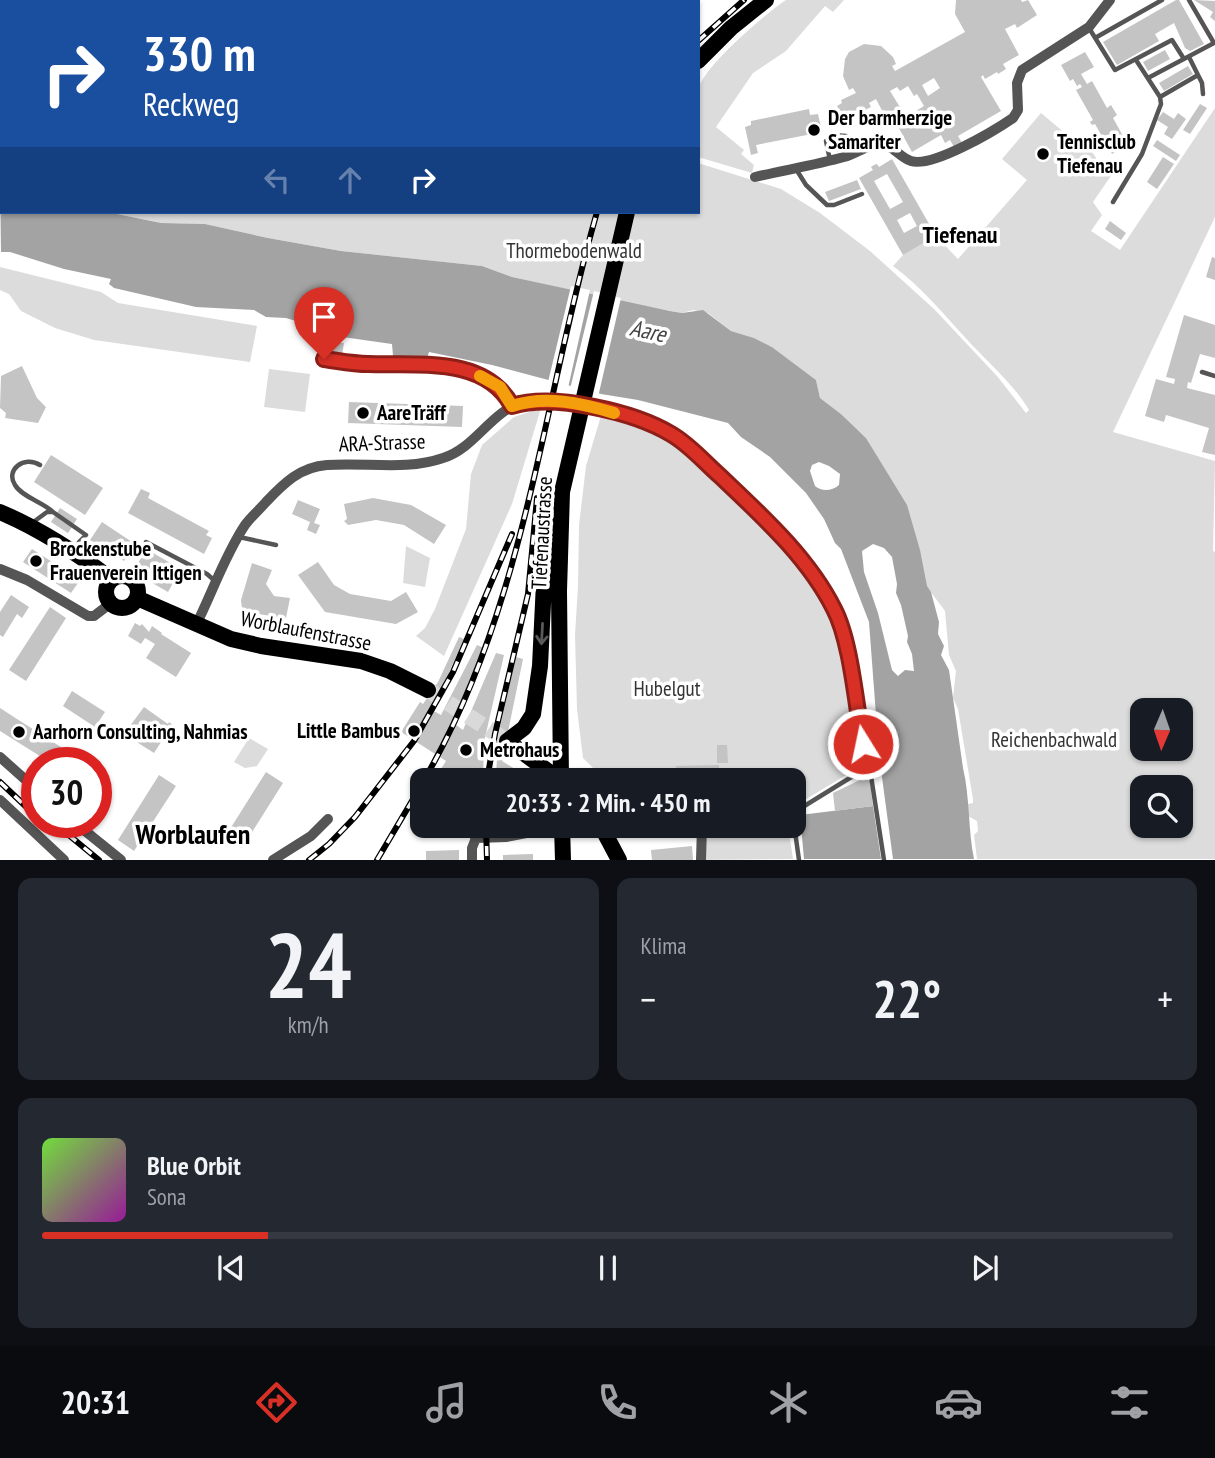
<!DOCTYPE html>
<html lang="de">
<meta charset="utf-8">
<style>
:root{--surface:#171b24;--page:#242831;--text:#f1f3f6;--muted:#9ea1a6;--line:#363941;--accent:#d93025}
body{margin:0;font-family:"PT Sans Narrow",sans-serif;background:var(--page);color:var(--text);height:100vh;display:flex;flex-direction:column;font-size:26px;white-space:nowrap}
*{box-sizing:border-box;margin:0}
p{font-size:23px;color:var(--muted)}
.icon{flex:none;width:38px;height:38px;fill:none;stroke:currentColor;stroke-width:2;stroke-linecap:round;stroke-linejoin:round}
.map{position:relative;height:860px;overflow:hidden}
.sheet{display:flex;flex-direction:column;gap:18px;padding:18px;background:#0d0f14;flex:1}
.sheet>*{flex:none}
.hud{position:absolute;left:0px;top:0px;width:700px;height:214px;box-shadow:0 2px 5px #0004;background:#1a4fa0;color:#fff;overflow:hidden}
.needle{width:46px;rotate:182deg}
.tools{position:absolute;left:1130px;top:698px;display:grid;gap:14px}
.tools a{display:grid;place-items:center;width:63px;height:63px;border-radius:14px;background:var(--surface);box-shadow:0 2px 5px #0004;font-size:35px}
.speed{position:absolute;left:21px;top:747px;display:flex;gap:14px;font-size:35px;font-weight:700;text-align:center}
.speed>*{display:grid;place-content:center;width:91px;height:91px;border-radius:50%;background:var(--surface);box-shadow:0 2px 5px #0004;line-height:1}
.speed .limit{border:10px solid #d22;background:#fff;color:#111}
.pin{position:absolute;display:grid;place-items:center;width:60px;height:60px;color:#fff;margin:-72px -30px;border-radius:50% 50% 50% 0;rotate:-45deg;box-shadow:0 0 7px #0007}
.pin .icon{rotate:45deg}
.me{position:absolute;width:77px;margin:-38px;rotate:350deg;stroke-linejoin:round;filter:drop-shadow(0 0 5px #0008)}
.turn{display:flex;align-items:center;gap:24px;height:147px;padding:0 28px;font-size:32px}
.turn .icon{width:91px;height:91px;stroke-width:2.5}
.turn b{display:block;font-size:49px;line-height:60px}
.lanes{display:flex;align-items:center;height:66px;padding:0 28px;background:#0003;justify-content:center;gap:35px;direction:ltr}
.lanes .off{opacity:.35}
.big{font-size:52px;font-weight:800;line-height:1.1}
.sheet .widget{flex:1;display:flex;flex-direction:column;justify-content:center;gap:10px;min-width:0;padding:0 24px;border-radius:14px;background:var(--page)}
.sheet .dial{align-items:center;gap:0}
.dial b{font-size:91px;line-height:1}
.song{display:flex;align-items:center;gap:21px}
.cover{width:84px;height:84px;border-radius:10px;background:linear-gradient(135deg,hsl(100 70% 55%),hsl(300 70% 35%))}
.played{height:7px;border-radius:4px;background:linear-gradient(90deg,var(--accent) 20%,var(--line) 20%)}
.keys{display:flex;justify-content:space-around;direction:ltr}
.heat{display:flex;justify-content:space-between;align-items:center;font-size:38px;direction:ltr}
.sheet .tiles{flex:1;display:grid;gap:18px;grid-template-columns:1fr 1fr}
.widget:last-child{grid-column:span 2}
.trip{position:absolute;left:410px;top:768px;width:396px;height:70px;border-radius:14px;background:var(--surface);box-shadow:0 2px 5px #0004;font-weight:800;line-height:70px;text-align:center}
.dock{display:flex;height:112px;justify-content:space-around;align-items:center;background:#090b0e;color:var(--muted)}
.dock .icon{width:49px;height:49px}
.dock .current{color:var(--accent)}
.dock b{font-size:32px;color:var(--text)}
.map>svg:first-child{display:block}
</style>
<div class="map">
<svg width="1215" height="860" viewBox="0 0 1215 860">
<rect width="100%" height="100%" fill="#fff"/>
<path fill="#dcdcdc" fill-rule="evenodd" d="M0 0H641L2 2V181Z
M786 0H844L833 12 825 6 786 51 753 73 716 127 744 150 741 154 754 165 752 173 698 157C698 137 695 109 698 90 703 67 765 14 786 0Z
M1215 108V217L1113 432 1215 461 1213 551 1215 552V859H977L974 835 978 831 977 821 968 816V804L973 803V799L958 709 953 698 956 671 949 655 945 611 927 587 891 481 866 438 841 414 820 398 816 380 772 347 754 338 731 331 708 313 693 310 682 313 623 302 512 277 482 266 341 251 268 238 205 224 161 223 107 212H698V163L781 189 820 213 870 251 934 309 997 376 1026 413 1029 410C1014 385 991 365 971 344 946 317 923 288 893 266L903 255 936 236 958 259 1027 180 1002 159 1041 113 1084 149 1093 153 1098 161 1117 167 1093 202 1102 215 1091 231 1120 250ZM1143 710H1181V749H1143ZM1143 788H1181V826H1143Z
M0 267 101 292 118 303 257 326 250 362 94 340 55 328 21 311 9 294 0 290Z
M269 369 310 374 305 412 264 407Z
M541 408 512 504 444 656 416 636 425 628 435 609 466 529 471 474 482 445 514 417Z
M603 409 663 430 765 519 835 610 865 754 857 755 856 769 793 807V780H605L583 758 577 709 575 635 578 586 579 525 586 466Z
M406 546 430 558 425 587 403 583Z
M249 738 268 749 257 766 245 768 234 762Z
M702 826H788L793 859 701 860Z"/>
<path fill="#a3a3a3" fill-rule="evenodd" d="M0 180 2 212H107L161 223 205 224 268 238 341 251 482 266 512 277 670 311 682 313 703 310 731 331 754 338 772 347 816 380 820 398 841 414 866 438 907 505 920 550 927 586 931 592 939 622 938 634 944 646 941 655 949 670 963 768C970 797 968 830 974 859H893L879 755 869 622 841 549 835 543 824 519 806 493 770 457 741 437 728 423 638 400 601 394 492 365 429 352 427 358 393 356 392 344 307 332 309 325 286 318 266 317 254 310 196 307 114 288 109 284 111 279 64 269 10 252H1ZM819 462 829 466 840 474 839 485C832 491 822 492 815 486L810 471 812 465ZM873 544 884 548 892 557 897 584 896 593 901 605 908 636 907 642 912 654 914 671 905 670 898 676 892 670 878 613 864 572 862 551Z
M873 806 881 859H804L800 815Z"/>
<path fill="#fff" d="M571 286 590 290 568 388 548 382Z
M594 291 621 298 598 397 570 389Z"/>
<path fill="#c4c4c4" fill-rule="evenodd" d="M956 0H1021L1022 2 1028 0 1037 15 1017 28 1015 24 1005 29 1019 55 1003 64 1006 69 998 74 997 72 985 79 983 75 981 77 1001 111 958 136 962 143 954 147 950 140 945 143 941 135 912 152 896 123 890 126 876 99 869 103 871 107 845 120 837 106 842 103 841 100 856 93 853 88 849 90 843 76 845 59 849 52 864 44 881 46 893 57 896 64 892 66 895 71 965 32 955 14ZM934 78 940 88 928 96 922 85ZM908 86 914 96 917 94 924 106 906 117 890 91 897 87 900 91Z
M1176 0H1179L1204 44 1190 51 1185 48 1174 23 1155 34 1159 41 1117 65 1103 42Z
M1194 0 1215 1V21L1210 17 1213 12Z
M1165 50 1170 59 1148 71 1143 62Z
M1085 52 1094 67 1081 74 1087 84 1092 81 1107 108 1111 105 1117 115 1113 118 1128 145 1112 154 1095 124 1092 125 1090 122 1093 120 1076 90 1082 87 1080 84 1077 86 1073 79 1070 81 1061 65Z
M1188 66 1193 74 1164 91 1159 83Z
M1200 104 1207 108 1190 134 1183 130Z
M809 109 810 115 818 114 822 132 756 145 758 153 751 155 745 127 751 125V121Z
M1163 112 1174 119 1178 113 1186 119 1172 139 1164 134 1168 127 1157 120Z
M1157 140 1180 155 1176 161 1153 146Z
M1163 157 1174 164 1157 189 1147 182Z
M892 159 936 236 903 255 859 178 873 170 871 167 874 165 877 164 879 167ZM887 174 903 202 890 209 874 181ZM910 213 917 226 904 233 897 220Z
M857 180 861 189 829 201 825 192Z
M1110 221 1126 233 1121 240 1105 229Z
M1212 257 1215 258V280L1206 277Z
M1184 315 1215 325V358L1200 354 1191 383 1188 382 1187 388 1215 395V455L1202 452 1209 428 1166 415 1164 422 1145 416 1156 379 1174 384 1175 379 1166 377Z
M324 341 344 343 342 355 323 353Z
M22 366 37 398 46 407 38 423 5 418 6 413 0 408 1 376Z
M349 402 463 406 462 427 348 423Z
M51 455 103 488 85 515 34 482Z
M141 489 150 493 148 498 209 531 206 535 212 538 204 554 128 513Z
M373 498 411 505 446 525 434 544 404 525 376 520 348 525 344 521 347 519 344 504Z
M298 500 320 509 314 523 320 525 316 534 307 530 310 522 292 514Z
M60 508 77 519 68 533 51 522Z
M102 522 135 544 124 561 90 540Z
M32 549 80 580 71 593 23 562Z
M146 549 181 569 168 592 133 572Z
M318 562 334 585 350 594 391 601 406 592 418 612 396 624 325 612 298 575Z
M252 563 272 570 266 584 274 596 290 598 286 618 250 613 242 609 241 600Z
M11 595 29 607 22 618 17 614 3 637 0 635V612Z
M50 607 66 618 26 681 9 670Z
M135 623 140 626 142 624 149 632 152 626 162 633 161 634 191 653 176 677 146 658 155 644 145 638 141 644 128 636Z
M459 637 464 639 442 688 430 709 441 715 477 645 484 648 452 722 463 730 496 653 504 655 484 742 483 780H477L465 773 460 780H434L446 761 401 732 420 702 423 704 438 682Z
M516 657 523 659 502 761 533 780H507L496 774 499 731Z
M72 691 105 712 95 727 63 706Z
M144 707 168 724 169 722 174 726 170 733 178 737 174 743 167 737 165 740 163 739 154 753 124 734Z
M0 708 17 719 86 763H51L0 731Z
M717 745H727L728 763H717Z
M719 765V779L677 780 676 766Z
M671 768 672 780H645V769Z
M266 772 283 783 242 848 225 837Z
M159 775 176 786 134 851 118 840Z
M864 778 870 781 873 806 835 811 833 793Z
M692 846 693 860H652L651 850Z
M459 850V860H426V851Z
M533 854V860H503V855Z"/>
<g fill="none" stroke-linecap="round" stroke-linejoin="round">
<path stroke="#d9d9d9" stroke-width="16" stroke-dasharray="16 8" stroke-linecap="butt" d="M428 690 507 741"/>
<path stroke="#555" stroke-width="4.5" d="M1189 0 1214 43
M1089 28 1115 70 1172 40 1184 59
M1095 38 1162 0
M1189 57 1202 83 1203 94
M1148 78 1214 43
M1160 97 1198 75
M830 160 826 141 833 135 846 136 854 153
M796 169 806 185 827 205H834L862 194
M1113 202 1142 154 1161 104 1160 97 1136 60
M324 359C338 361 353 364 367 364 415 366 485 355 512 405
M1202 372 1215 376
M40 465C24 455 5 470 15 485 22 497 43 502 53 512
M32 523 47 512H53L86 535 79 542 78 550
M239 537 276 545
M146 542 207 574 215 581
M866 768 871 776 884 860
M793 813 866 768 863 745
M793 817 799 860
M465 826 474 840"/>
<path stroke="#555" stroke-width="10" d="M755 177C785 170 815 165 844 157 855 154 864 147 874 145 890 140 898 157 911 161 932 168 994 131 1013 118L1018 110 1017 83 1022 70 1089 27 1110 0
M0 569 27 580 88 616H94L111 603
M196 625C212 593 225 555 245 525 251 517 259 510 266 502 284 483 300 467 327 465 366 462 406 471 443 458 476 448 492 409 525 402 559 394 644 417 673 435 692 448 708 465 725 481 763 517 811 561 834 609 852 645 856 704 863 744
M0 757 37 790
M0 800 64 860
M74 822 121 860
M273 860 311 836 328 819
M472 860V848L476 838 506 837 562 826
M701 860 702 826"/>
<path stroke="#000" stroke-width="16" d="M698 61 731 28 766 0
M0 512C40 529 77 553 111 579
M106 592a16 16 0 1 1 32 0a16 16 0 1 1-32 0Z
M137 598 231 639 261 646 361 661 390 671 428 690
M560 780 507 741 524 728 533 714 540 666 546 541 560 522
M561 780 559 591 562 492 627 212
M562 826 563 860
M601 826 619 860"/>
<g stroke="#000" stroke-width="6">
<path id="rail" d="M698 41 744 0
M424 780C526 606 542 403 597 212
M487 780 495 734 528 594 537 498
M0 782 37 817
M53 822 99 860
M486 826 487 860
M309 860 329 844 355 817 414 741 453 672 512 534
M377 860 422 784"/>
</g>
<use href="#rail" stroke="#fff" stroke-width="3.5" stroke-dasharray="10" stroke-linecap="butt"/>
</g>
<defs><path id="oneway-shaft" d="M-6 0H5M1.5-3L5.5 0L1.5 3" fill="none" stroke-width="1.6" stroke-linecap="round" stroke-linejoin="round" transform="scale(1.75)"/></defs>
<use stroke="#595959" href="#oneway-shaft" transform="translate(542 634) rotate(93)"/>
<g fill="none" stroke-linecap="round" stroke-linejoin="round">
<g stroke="#8d1f18" stroke-width="18">
<path id="route" d="M324 359C339 361 353 364 368 364 416 366 485 355 512 406 554 393 634 412 671 434 690 445 704 462 720 476 761 515 808 557 834 609 851 641 856 706 863 744"/>
</g>
<use href="#route" stroke="#d93025" stroke-width="12"/>
<path stroke="#f59e0b" stroke-width="12" d="M480 376 500 387 512 406C545 395 581 403 614 413"/>
</g>
<g fill="#000" stroke="#fff" stroke-width="2.5">
<circle cx="814" cy="130" r="7"/>
<circle cx="1043" cy="154" r="7"/>
<circle cx="363" cy="413" r="7"/>
<circle cx="36" cy="561" r="7"/>
<circle cx="414" cy="731" r="7"/>
<circle cx="19" cy="732" r="7"/>
<circle cx="466" cy="750" r="7"/>
</g>
<g text-anchor="middle" stroke-width="7" stroke-linejoin="round" paint-order="stroke">
<g font-size="21" font-weight="bold" fill="#000" stroke="#fff" text-anchor="start">
<text x="828" y="125">Der barmherzige<tspan x="828" dy="24">Samariter</tspan></text>
<text x="1057" y="149">Tennisclub<tspan x="1057" dy="24">Tiefenau</tspan></text>
<text x="377" y="420">AareTräff</text>
<text x="50" y="556">Brockenstube<tspan x="50" dy="24">Frauenverein Ittigen</tspan></text>
<text x="400" y="738" text-anchor="end">Little Bambus</text>
<text x="33" y="739">Aarhorn Consulting, Nahmias</text>
<text x="480" y="757">Metrohaus</text>
</g>
<g font-size="21" fill="#333" stroke="#fff">
<text x="574" y="258">Thormebodenwald</text>
<text x="667" y="696">Hubelgut</text>
<text x="1054" y="747">Reichenbachwald</text>
</g>
<g font-size="21" fill="#000" stroke="#fff">
<text transform="translate(382 443) rotate(-2)" y="7">ARA-Strasse</text>
<text transform="translate(542 533) rotate(-87)" y="7">Tiefenaustrasse</text>
<text transform="translate(306 631) rotate(11)" y="7">Worblaufenstrasse</text>
</g>
<g font-size="23" font-style="italic" fill="#444" stroke="#fff">
<text transform="translate(648 331) rotate(12)" y="8">Aare</text>
</g>
<g font-size="24" font-weight="bold" fill="#000" stroke="#fff">
<text x="960" y="243">Tiefenau</text>
</g>
<g font-size="28" font-weight="bold" fill="#000" stroke="#fff">
<text x="193" y="844">Worblaufen</text>
</g>
</g>
</svg>
<div class="tools">
<a><svg class="needle" viewBox="-14 -14 28 28"><path d="M0-13l5 13h-10z" fill="#e53935"/><path d="M0 13l5-13h-10z" fill="#9ea1a6"/></svg></a>
<a><svg class="icon" aria-label="search" viewBox="0 0 24 24"><circle cx="10" cy="10" r="6"/><path d="M15 15l6 6"/></svg></a>
</div>
<div class="speed"><div class="limit">30</div></div>
<div class="pin" style="left:324px;top:359px;background:#d93025"><svg class="icon" aria-label="arrive" viewBox="0 0 24 24"><path d="M6 21V4h12l-3 4 3 4H6"/></svg></div>
<svg class="me" style="left:863px;top:744px" viewBox="-20 -20 40 40"><circle r="17" fill="#d93025" stroke="#fff" stroke-width="3"/><path d="M0-11L8 9 0 5-8 9z" fill="#fff"/></svg>
<div class="trip">20:33 · 2 Min. · 450 m</div>
<div class="hud">
<div class="turn"><svg class="icon" aria-label="right" viewBox="0 0 24 24"><path d="M7 20v-9h11M14 6l5 5-5 5"/></svg><div><b>330 m</b>Reckweg</div></div>
<div class="lanes"><svg class="icon off" aria-label="left" viewBox="0 0 24 24"><path d="M17 20v-9H6M10 6l-5 5 5 5"/></svg><svg class="icon off" aria-label="ahead" viewBox="0 0 24 24"><path d="M12 20V5M6 11l6-6 6 6"/></svg><svg class="icon" aria-label="right" viewBox="0 0 24 24"><path d="M7 20v-9h11M14 6l5 5-5 5"/></svg></div>
</div>
</div>
<section class="sheet">
<div class="tiles">
<div class="widget dial"><b>24</b><p>km/h</p></div>
<div class="widget"><p>Klima</p>
<div class="heat"><a>−</a><b class="big">22°</b><a>+</a></div>
</div>
<div class="widget">
<div class="song"><i class="cover"></i><div><b>Blue Orbit</b><p>Sona</p></div></div>
<div class="played"></div>
<div class="keys"><svg class="icon" aria-label="previous" viewBox="0 0 24 24"><path d="M18 5L8 12l10 7zM5 5v14"/></svg><svg class="icon" aria-label="pause" viewBox="0 0 24 24"><path d="M8 5v14M16 5v14"/></svg><svg class="icon" aria-label="next" viewBox="0 0 24 24"><path d="M6 5l10 7-10 7zM19 5v14"/></svg></div>
</div>
</div>
</section>
<nav class="dock">
<b>20:31</b>
<svg class="icon current" aria-label="directions" viewBox="0 0 24 24"><path d="M12 3l9 9-9 9-9-9zM9 14v-3h6M13 9l2 2-2 2"/></svg>
<svg class="icon" aria-label="music" viewBox="0 0 24 24"><path d="M9 18V5l10-2v13"/><circle cx="6" cy="18" r="3"/><circle cx="16" cy="16" r="3"/></svg>
<svg class="icon" aria-label="phone" viewBox="0 0 24 24"><path d="M5 4h4l2 5-3 2q2 4 5 5l2-3 5 2v4C11 20 4 13 5 4z"/></svg>
<svg class="icon" aria-label="climate" viewBox="0 0 24 24"><path d="M12 3v18M4 7l16 10M4 17L20 7"/></svg>
<svg class="icon" aria-label="car" viewBox="0 0 24 24"><path d="M5 17H2v-5l4-1 3-4h7l3 4 3 1v5h-3M9 17h6M6 11h13"/><circle cx="7" cy="17" r="2"/><circle cx="17" cy="17" r="2"/></svg>
<svg class="icon" aria-label="filters" viewBox="0 0 24 24"><path d="M4 7h16M4 17h16"/><circle cx="9" cy="7" r="2"/><circle cx="15" cy="17" r="2"/></svg>
</nav>
